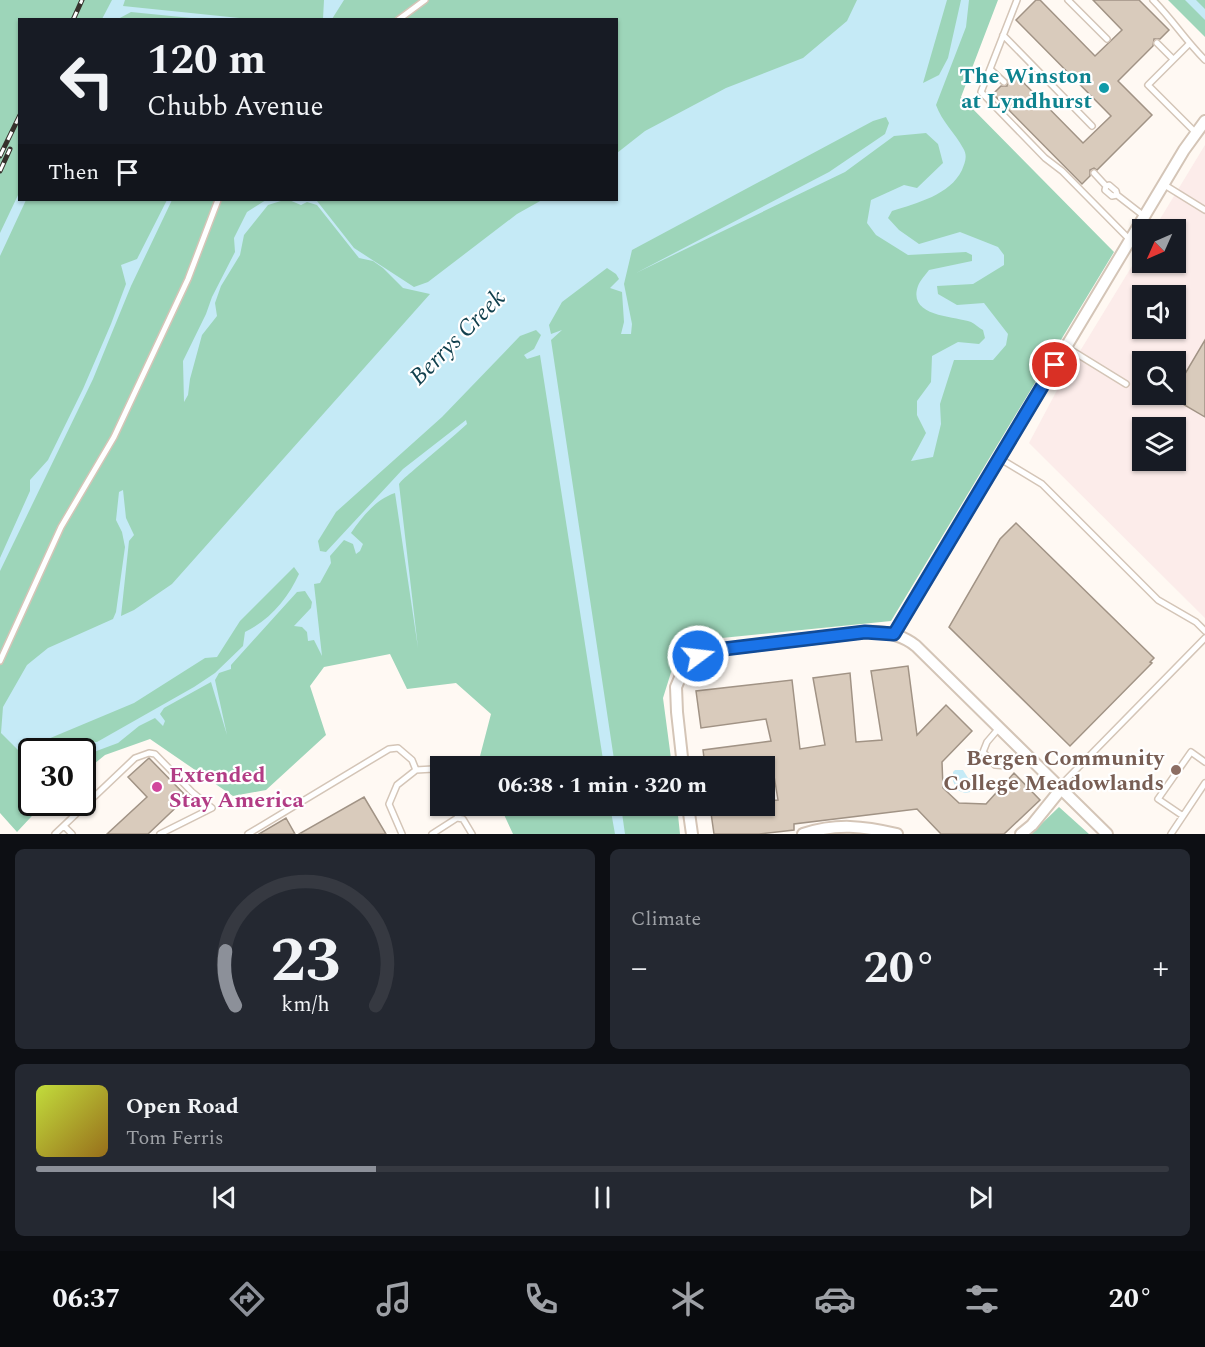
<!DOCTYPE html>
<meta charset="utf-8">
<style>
:root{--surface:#171b24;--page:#242831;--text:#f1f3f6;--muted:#9ea1a6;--line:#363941;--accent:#8c9099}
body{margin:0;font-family:Spectral,serif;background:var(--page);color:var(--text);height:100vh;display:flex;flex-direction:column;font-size:22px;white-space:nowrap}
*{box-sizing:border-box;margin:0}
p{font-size:20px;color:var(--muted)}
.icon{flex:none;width:33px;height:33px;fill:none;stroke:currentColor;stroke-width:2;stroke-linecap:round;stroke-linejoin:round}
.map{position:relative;height:834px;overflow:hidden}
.drawer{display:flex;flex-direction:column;gap:15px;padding:15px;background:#0d0f14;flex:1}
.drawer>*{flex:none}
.guide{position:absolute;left:18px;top:18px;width:600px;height:183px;border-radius:0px;box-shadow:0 2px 4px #0004;background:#171b24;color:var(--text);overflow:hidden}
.needle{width:39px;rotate:225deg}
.controls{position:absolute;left:1132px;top:219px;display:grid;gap:12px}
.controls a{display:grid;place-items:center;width:54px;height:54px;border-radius:0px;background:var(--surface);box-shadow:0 2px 4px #0004;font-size:30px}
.speed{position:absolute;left:18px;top:738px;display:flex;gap:12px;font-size:30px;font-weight:700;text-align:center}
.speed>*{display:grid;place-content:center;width:78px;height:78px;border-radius:50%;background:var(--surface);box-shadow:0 2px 4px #0004;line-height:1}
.speed .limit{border:3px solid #111;border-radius:9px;background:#fff;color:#111}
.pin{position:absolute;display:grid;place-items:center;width:51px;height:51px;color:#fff;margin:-26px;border:3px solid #fff;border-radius:50%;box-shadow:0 2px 6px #0007}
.me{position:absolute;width:66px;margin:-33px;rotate:75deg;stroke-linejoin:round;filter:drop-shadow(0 0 4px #0008)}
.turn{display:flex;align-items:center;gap:21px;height:126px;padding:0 30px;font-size:27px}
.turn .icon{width:78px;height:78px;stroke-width:2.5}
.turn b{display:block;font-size:42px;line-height:51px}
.then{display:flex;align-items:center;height:57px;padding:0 30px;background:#0003;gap:12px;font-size:22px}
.big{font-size:45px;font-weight:700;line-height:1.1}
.drawer .tile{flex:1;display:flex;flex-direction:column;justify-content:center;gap:9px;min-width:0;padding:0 21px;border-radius:9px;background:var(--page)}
.drawer .dial{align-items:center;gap:0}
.dial svg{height:156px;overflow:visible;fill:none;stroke:var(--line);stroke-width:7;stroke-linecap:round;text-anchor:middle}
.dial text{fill:var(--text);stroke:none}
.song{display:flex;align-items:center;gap:18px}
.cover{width:72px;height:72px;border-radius:9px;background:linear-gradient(135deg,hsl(70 70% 55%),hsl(40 70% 35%))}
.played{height:6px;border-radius:3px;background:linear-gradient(90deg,var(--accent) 30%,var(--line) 30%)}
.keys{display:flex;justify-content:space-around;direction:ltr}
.heat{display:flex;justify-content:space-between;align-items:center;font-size:33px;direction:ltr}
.drawer .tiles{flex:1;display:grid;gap:15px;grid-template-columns:1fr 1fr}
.tile:last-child{grid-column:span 2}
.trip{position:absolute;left:430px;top:756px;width:345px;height:60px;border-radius:0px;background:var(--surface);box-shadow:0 2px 4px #0004;font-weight:700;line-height:60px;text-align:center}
.tab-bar{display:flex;height:96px;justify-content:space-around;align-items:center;background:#090b0e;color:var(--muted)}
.tab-bar .icon{width:42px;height:42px}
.tab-bar .active{color:var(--accent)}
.tab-bar b{font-size:27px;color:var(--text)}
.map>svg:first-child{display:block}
</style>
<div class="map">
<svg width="1205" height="834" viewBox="0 0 1205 834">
<rect width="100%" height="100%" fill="#fff9f3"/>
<path fill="#fcecea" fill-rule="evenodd" d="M1205 145V618L1029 443 1063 379 1143 248V262H1176V230L1154 229ZM1143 296H1176V328H1143ZM1143 362H1176V394H1143ZM1143 428H1176V460H1143Z"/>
<path fill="#9dd5b9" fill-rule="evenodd" d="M0 0H998L961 97 1114 252 891 621 702 640 673 666 663 698 672 766H482L479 760 491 714 456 683 407 689 390 654 324 667 310 686 326 735 266 790 233 796 150 739 105 755 83 773 82 752H32V802L44 803 17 832 0 813ZM20 20H616V200H20Z
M1168 0H1205V37Z
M500 806H677L680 834H513Z
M1059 807 1089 834H1031Z"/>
<path fill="#c5eaf6" d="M112 0H125L123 6 249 19H201L131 12 118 19H102Z
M324 0H344L332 19H323Z
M857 0H947L923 83 939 75 948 58 961 0H969L966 27 936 105C942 122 955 133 963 148 968 156 965 162 962 170 950 195 917 203 892 211L888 218 899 230 919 244 960 232 998 247 1004 255V265L973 284 937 286 938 294 957 305 984 303 1008 334 1006 345 993 360H954L940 404 941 424 933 457 911 461 926 433 917 415V401L931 382 932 356 958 342 979 344 985 338 983 330C979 328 975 324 971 322 955 316 907 317 918 286 920 281 925 275 929 270L972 261V255L966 252 908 255 876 235 867 223 871 200 904 185 917 188 943 163 938 144 926 133 894 136 845 172 636 273 829 172 885 134 889 123 886 117 873 121 632 250 624 284 632 324 631 334H621L624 322 622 292 610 288 619 279 616 274 607 268 562 302 549 325 551 334 562 330 551 340 615 766H604L540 355 527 359 524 355 534 349 541 335 536 330 520 336 442 417 336 512 318 541 320 551 326 552 403 469 466 420 467 424C451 439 433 453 416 468 410 474 404 477 399 484L418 648 395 493C376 499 361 518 351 533L363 544 360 551 356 554 353 544 344 540 330 556 331 563 320 583 314 584 322 656 314 640 308 641 307 632 302 627 294 626 311 608 312 602 305 591 297 592 231 665V669L219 673 215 680 227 735 211 682 164 708 160 714 165 721 163 726 155 718 139 726 118 743 83 756 82 752 81 751 89 742H97L194 687 215 673 243 646 245 632C270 620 288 598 299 574L294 567 240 621 217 657 205 658 134 703 48 739 34 751 20 752 1 733 3 707 27 665 48 648 113 619 116 612 125 547 122 532 116 520 119 492 123 490 126 518 134 535 129 541 121 616 134 610 172 584 430 294 403 288 383 268 373 261 359 258 317 205 307 202 301 205 289 200 317 201 354 248 414 287 428 282 517 214 542 200H616L617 153 645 131 726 88 803 58 847 21Z
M1185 0H1196L1205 9V20Z
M19 193 20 200H26L0 256V233Z
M167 200H172L131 286 93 379 0 571V558L30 491V480L48 460 83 389 111 324 126 284 121 265 137 259Z
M266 200H284L268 205 244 235 240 255 221 286 215 303 217 316 202 335 190 379 188 395 184 402 183 361 206 314 212 297 235 252 234 238 247 212Z
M955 770H963L968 778 974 780 976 791 965 793 957 790 953 781V772Z
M610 806H621L625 834H615Z"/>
<path fill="#d9cbbc" stroke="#a19385" stroke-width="1.5" d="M1036 0H1040L1095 56 1122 30 1093 0H1139L1169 30 1160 39H1154L1153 46 1118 81 1152 115 1097 170 1094 168 1090 170V176L1082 184 993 94 1001 86H1007L1008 79 1014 73 1083 143 1111 116 1016 20Z
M1205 340V417L1176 400V389Z
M1016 523 1154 658 1150 662 1152 663 1070 746 949 627 1000 539Z
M908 666 917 735 946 705 972 731 942 762 943 788 959 803 986 804 1014 773 1040 800 1004 834H941L917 809 794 824V830L759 834H714L710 806H765V801L778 800 774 776 765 777V766H705L703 750 771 741 766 719 701 728 696 691 792 680 800 749 825 745 813 678 850 673 856 742 882 740 871 671Z
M149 758 187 797 148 834H107L147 797 128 777Z
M364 797 386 834H299Z
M286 818 295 834H259Z"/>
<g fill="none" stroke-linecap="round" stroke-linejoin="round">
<g stroke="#d4c5b7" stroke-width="8">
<path id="lane" d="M1017 0 981 92 1045 158 1062 171 1130 240
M1068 0 1107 39
M1153 0C1172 19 1186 41 1205 60
M398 20 425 0
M1003 35 1092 126
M1157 43 1173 59
M1189 44 1148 85 1197 134
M990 69 1004 82
M1094 173 1106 186 1105 190 1112 196 1117 195
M1163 184 1205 210
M1106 186 1109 185 1116 191 1117 195 1144 216
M1066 347 1126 384
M999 458 1042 484 1158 600 1196 622 1205 631
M0 661 61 527 114 437 188 279 218 200
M999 728 987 742 983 752 995 765 1007 766 1024 752
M1059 787 1205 638
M1183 816 1205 783
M457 818 461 806
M64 826 72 834
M55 834 135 758 149 753 155 754 192 792 212 808 160 834
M248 834 389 749 398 748 412 760 416 770
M402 834 389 804 397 785 416 770 433 769 441 774
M432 834 457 818 463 819 472 834
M1171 834 1183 816 1158 799 1191 752 1205 762"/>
</g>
<g stroke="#d4c5b7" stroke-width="14">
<path id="street" d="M894 634 1184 150 1205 121
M683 766 677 712 676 687 682 673 693 660 705 653 724 649 865 632C884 631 901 634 916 646L1107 834
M688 806 692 834
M803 834C837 823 863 826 897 834
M1021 834 1032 825 1061 789"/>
</g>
<use href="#lane" stroke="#fff" stroke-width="5"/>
<use href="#street" stroke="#fff" stroke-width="10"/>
<g stroke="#36312c" stroke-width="5">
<path id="rail" d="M73 20 82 0
M0 156 20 115
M0 171 10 149"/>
</g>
<use href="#rail" stroke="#fff" stroke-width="3" stroke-dasharray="9" stroke-linecap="butt"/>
</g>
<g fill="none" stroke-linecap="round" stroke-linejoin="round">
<g stroke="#114b97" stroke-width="15">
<path id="route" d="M698 656 724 649 865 632 894 634 1055 365"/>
</g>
<use href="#route" stroke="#1a73e8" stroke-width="10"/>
</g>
<circle fill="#0f9aa8" stroke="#fff" stroke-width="2" cx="1104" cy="88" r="6"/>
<circle fill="#8d6e63" stroke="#fff" stroke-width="2" cx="1176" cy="770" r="6"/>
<circle fill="#d1479c" stroke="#fff" stroke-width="2" cx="157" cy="787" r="6"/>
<g text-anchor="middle" stroke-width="4.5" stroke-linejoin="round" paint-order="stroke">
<g font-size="22" font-weight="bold" fill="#0d838f" stroke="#fff" text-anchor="end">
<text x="1092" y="83">The Winston<tspan x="1092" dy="25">at Lyndhurst</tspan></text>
</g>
<g font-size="22" font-weight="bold" fill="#785e54" stroke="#fff" text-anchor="end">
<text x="1164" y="765">Bergen Community<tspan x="1164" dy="25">College Meadowlands</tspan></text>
</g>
<g font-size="22" font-weight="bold" fill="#b23c85" stroke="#fff" text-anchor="start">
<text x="169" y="782">Extended<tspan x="169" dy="25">Stay America</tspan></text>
</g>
<g font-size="24" font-style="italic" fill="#12414e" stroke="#fff">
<text transform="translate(457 337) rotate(-45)" y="8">Berrys Creek</text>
</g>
</g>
</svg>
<div class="controls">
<a><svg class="needle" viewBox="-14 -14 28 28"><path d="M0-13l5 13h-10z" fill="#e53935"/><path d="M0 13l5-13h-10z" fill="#9ea1a6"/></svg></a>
<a><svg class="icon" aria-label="sound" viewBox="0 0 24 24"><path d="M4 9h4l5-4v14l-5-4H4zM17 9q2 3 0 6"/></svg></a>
<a><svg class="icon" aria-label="search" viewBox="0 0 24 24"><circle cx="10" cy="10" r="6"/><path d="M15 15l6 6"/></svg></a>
<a><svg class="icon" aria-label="layers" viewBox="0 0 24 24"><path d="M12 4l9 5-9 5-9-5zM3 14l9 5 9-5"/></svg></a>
</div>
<div class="speed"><div class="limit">30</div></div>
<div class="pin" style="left:1055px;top:365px;background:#d93025"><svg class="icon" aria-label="arrive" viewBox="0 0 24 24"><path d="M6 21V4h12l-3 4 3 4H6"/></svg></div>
<svg class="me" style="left:698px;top:656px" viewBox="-20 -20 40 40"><circle r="17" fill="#1a73e8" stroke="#fff" stroke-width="3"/><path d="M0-11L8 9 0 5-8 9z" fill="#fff"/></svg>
<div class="trip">06:38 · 1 min · 320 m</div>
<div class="guide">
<div class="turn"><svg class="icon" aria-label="left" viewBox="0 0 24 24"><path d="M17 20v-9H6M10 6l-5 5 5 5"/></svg><div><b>120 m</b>Chubb Avenue</div></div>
<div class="then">Then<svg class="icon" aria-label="arrive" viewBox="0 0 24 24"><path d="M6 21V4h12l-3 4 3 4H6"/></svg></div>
</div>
</div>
<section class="drawer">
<div class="tiles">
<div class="tile dial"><svg viewBox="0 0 100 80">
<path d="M14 69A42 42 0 1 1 86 69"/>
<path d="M14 69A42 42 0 0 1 9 41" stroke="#8c9099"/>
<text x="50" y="56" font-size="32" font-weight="700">23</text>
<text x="50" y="72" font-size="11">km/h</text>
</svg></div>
<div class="tile"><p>Climate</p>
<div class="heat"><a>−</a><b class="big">20°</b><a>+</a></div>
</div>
<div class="tile">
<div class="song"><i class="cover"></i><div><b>Open Road</b><p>Tom Ferris</p></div></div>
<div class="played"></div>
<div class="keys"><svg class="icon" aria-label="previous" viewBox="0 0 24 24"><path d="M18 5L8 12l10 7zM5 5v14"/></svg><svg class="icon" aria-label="pause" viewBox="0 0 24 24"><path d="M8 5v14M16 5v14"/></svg><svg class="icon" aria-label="next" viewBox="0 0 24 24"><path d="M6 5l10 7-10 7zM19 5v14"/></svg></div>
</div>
</div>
</section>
<nav class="tab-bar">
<b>06:37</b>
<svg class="icon active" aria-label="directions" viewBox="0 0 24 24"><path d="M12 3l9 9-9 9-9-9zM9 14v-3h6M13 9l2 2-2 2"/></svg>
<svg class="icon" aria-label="music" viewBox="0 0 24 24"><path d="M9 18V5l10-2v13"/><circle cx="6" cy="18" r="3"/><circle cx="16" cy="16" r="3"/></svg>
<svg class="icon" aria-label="phone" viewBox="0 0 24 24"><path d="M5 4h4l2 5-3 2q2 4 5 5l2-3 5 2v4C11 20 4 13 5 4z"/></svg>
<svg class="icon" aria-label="climate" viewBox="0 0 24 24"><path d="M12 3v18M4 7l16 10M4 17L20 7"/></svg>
<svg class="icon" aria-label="car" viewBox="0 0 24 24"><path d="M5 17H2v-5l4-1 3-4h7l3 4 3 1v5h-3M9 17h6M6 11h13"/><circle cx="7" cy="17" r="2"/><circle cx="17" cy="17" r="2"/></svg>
<svg class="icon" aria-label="filters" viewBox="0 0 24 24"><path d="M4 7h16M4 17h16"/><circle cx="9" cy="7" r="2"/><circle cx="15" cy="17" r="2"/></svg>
<b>20°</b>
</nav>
